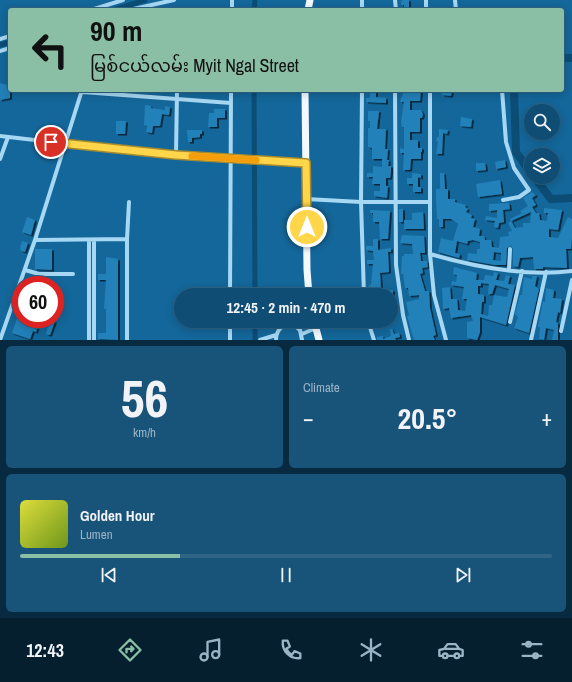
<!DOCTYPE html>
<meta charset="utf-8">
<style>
:root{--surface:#0f4d74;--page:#185479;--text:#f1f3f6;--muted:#9bb4c5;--line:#2f6486;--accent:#8abfa5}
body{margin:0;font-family:"Archivo Narrow","Noto Sans Myanmar",sans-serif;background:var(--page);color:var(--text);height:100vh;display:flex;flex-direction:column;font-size:15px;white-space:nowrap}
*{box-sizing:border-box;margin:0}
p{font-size:13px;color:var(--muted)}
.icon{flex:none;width:22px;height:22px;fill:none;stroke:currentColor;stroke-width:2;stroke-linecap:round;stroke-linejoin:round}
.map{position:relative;height:340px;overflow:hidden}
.side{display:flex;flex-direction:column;gap:6px;padding:6px;background:#082a40;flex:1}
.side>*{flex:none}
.guide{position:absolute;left:8px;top:8px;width:556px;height:84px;border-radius:4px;box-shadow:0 2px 10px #0003,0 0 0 1px var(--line);background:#8abfa5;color:#111;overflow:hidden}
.buttons{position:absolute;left:524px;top:104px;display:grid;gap:8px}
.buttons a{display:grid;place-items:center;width:36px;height:36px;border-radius:50%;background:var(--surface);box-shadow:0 2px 10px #0003,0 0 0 1px var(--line);font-size:20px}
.speed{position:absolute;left:12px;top:276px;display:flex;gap:8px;font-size:20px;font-weight:700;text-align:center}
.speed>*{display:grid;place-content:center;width:52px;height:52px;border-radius:50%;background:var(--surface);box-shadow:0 2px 10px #0003,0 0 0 1px var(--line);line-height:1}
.speed .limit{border:6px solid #d22;background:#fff;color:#111}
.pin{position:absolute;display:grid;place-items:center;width:34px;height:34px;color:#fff;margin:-17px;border:2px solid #fff;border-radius:50%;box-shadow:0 1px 4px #0007}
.me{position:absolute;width:44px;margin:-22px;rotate:0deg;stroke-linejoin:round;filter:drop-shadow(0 0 3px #0008)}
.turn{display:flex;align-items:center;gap:14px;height:84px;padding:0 16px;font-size:18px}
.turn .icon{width:52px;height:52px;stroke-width:2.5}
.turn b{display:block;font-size:28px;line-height:34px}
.big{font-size:30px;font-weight:800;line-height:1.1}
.side .card{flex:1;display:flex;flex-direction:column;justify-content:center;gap:6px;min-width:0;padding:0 14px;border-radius:6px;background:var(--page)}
.side .dial{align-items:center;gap:0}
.dial b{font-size:52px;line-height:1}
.song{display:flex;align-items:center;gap:12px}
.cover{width:48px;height:48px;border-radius:6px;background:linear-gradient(135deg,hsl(60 70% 55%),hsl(80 70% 35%))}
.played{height:4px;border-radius:2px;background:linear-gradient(90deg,var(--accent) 30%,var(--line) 30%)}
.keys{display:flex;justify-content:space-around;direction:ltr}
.heat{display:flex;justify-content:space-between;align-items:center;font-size:22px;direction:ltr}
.side .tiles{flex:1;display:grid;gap:6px;grid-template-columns:1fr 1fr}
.card:last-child{grid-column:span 2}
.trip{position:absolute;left:174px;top:288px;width:224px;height:40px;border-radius:20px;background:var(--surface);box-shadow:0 2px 10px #0003,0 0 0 1px var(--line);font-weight:800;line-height:40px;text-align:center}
.tab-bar{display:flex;height:64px;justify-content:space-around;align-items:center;background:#061f2e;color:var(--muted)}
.tab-bar .icon{width:28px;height:28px}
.tab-bar .selected{color:var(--accent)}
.tab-bar b{font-size:18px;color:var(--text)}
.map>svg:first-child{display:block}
</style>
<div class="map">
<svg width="572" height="340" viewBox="0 0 572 340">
<defs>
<filter id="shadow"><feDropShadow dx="2" dy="1.5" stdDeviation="0" flood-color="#0009"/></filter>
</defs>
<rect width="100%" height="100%" fill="#14679a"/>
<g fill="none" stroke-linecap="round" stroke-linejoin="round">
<path stroke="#0c4d76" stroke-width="5" d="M114 10 145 0
M254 10 255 0
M0 45 10 42
M254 90 255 295
M255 340V321"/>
<path stroke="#0c4d76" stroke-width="8" d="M562 58H572
M514 90 516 152 531 173
M534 177 551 199 572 198"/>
</g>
<path fill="#2281b9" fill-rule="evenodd" filter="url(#shadow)" d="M404 0H409V10H404V5H401V1Z
M0 83 10 86V98L0 100Z
M370 90H376V97L386 98V103L366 102V98H370Z
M404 90H421L420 101H410V110H421L423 114 422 118H420V132H410V140H418V148H422V152H421V159H411L410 170H403L404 153H400V148L404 149V127H402L401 122 404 102H400Z
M442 90H452L451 96 442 95Z
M145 105 151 106V108L165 110V106L170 107 169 115 162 114 160 126H153L152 133 146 132 147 126 144 125Z
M214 109H225V118H217V127H208L209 113H214Z
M368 111H379L377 129H386L385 149H388L387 160H389L388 166H391V172L390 178H386V186H388L387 198 374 196V191H380V184H372L373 177H367V173H373V166L382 167V159H372V148L368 147V128H370V121H368Z
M461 117 472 119 471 127 460 126Z
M116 121H126L125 134H116Z
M439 129 448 130 447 134 443 133 442 154H436L438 141H436L437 137H439Z
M187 130H202V134H200V137L192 138V142H188Z
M505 160 506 167 496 169 495 162Z
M476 163H485L486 170 476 171Z
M412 173 421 174V178L418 177V187H421V192H413V184H407V178H412Z
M440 173H444L445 189H448V199H455V202L466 205 465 207 468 209 466 212 472 215 471 218 475 219 473 227 480 229 479 236H484L485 240H491L492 247 499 248 500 237 509 236 508 232 512 231 508 223 511 221 515 228 523 227V223H530L531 212 511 221 510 219 522 213 520 211 528 206 523 198 532 192 536 195 532 198 536 205 532 207 536 213H539L540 220 547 221 548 213H544V208L562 210 558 230 549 229V237L558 238 568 217 572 219V239L571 249H566L567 268 543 267V269H534L533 257 520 258 518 267 513 266V249L511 246 507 248 506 265H495L467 260 468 253 477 254V249H480V242L473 240 468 241 467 244 457 241 455 253 460 254 459 258 438 252 441 238 453 241 458 224 451 219H443V227H439V219H437L436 199V189H440ZM494 252 501 253V261L493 260Z
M500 180 502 194 478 197 476 184Z
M509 203 510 209 503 210 504 222 499 223 498 228 494 227 495 221 485 220 486 216 497 218V210L489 211V204Z
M399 209H403V222H399Z
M370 210 390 211 388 239H380L379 222H373V213H370Z
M423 212 424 229H404V220H412V213Z
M27 217 35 220 31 235 22 232Z
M402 235 424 236 425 253H420L421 261H427L428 267 422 268 423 273 420 274 425 291H429L430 308 436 335 433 336 435 340H414L407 316 409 315 406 302 419 299V295L409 296 408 288H405L403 274H401L402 256H404V254H413L412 244 400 243Z
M373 239H378V250L391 248V252H388L389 272 380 273 381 288 369 289V285H371L373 264H367V260H374L373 251 366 250V246H373Z
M22 241 28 243 25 252 21 251 20 248Z
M35 249H52V270L35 269Z
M106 257 118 259V340L98 339V333H106V309H104L106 280H98V274H106Z
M454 267 477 273 476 280H484L485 275 493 276 494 272 498 273 496 280 504 281 506 275 510 276 508 284 515 285 506 325 480 317V332L477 340 467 338V322L473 321 471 315 451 318 449 308 443 309 442 288 450 287 451 299H457L458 310 465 311 467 299H462L464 287 451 285 452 281 456 282 457 275 453 274ZM481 283 489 284 488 294H492L495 285 509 289 507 297 494 295 492 305H489L488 316 481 314 482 302H484V295L478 294V286H481Z
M35 276 45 278V285H28V277Z
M532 276H537L535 286 539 289 529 333 514 328 518 317 515 314 520 295H522L524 277 532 279Z
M546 288 554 290 553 298 562 299 560 313 558 312 556 322 558 323V340H552L554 330 546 328 544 340 539 339 540 327H538L543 301 545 302Z
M378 290H393V295H378Z
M20 310 21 319H40L36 332 33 331 30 339 12 333Z
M50 320 55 321 50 335 46 334Z
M390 329H392L394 334 399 333 400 337 395 338 396 340H377V337L383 336V339L391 336Z"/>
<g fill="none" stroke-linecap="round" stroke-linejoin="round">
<path stroke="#a7d8f3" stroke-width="4" d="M362 0V10
M395 0 396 10
M426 0V10
M455 0 456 10
M91 10 123 0
M129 10 174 0
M232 10V0
M0 39 10 36
M0 51 10 48
M362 90 361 202 364 295
M395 90 396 265 403 315 409 340
M430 90V254L434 295 446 340
M502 90 506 142 514 168 529 190 519 197 503 200
M82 92 123 95V90
M123 95 231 103
M0 136 129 151 306 163
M176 155 177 90
M0 159 8 137
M306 199 361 202H430
M35 240 127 239
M89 240V340
M94 240V340
M430 254C472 266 528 277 572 271
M509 269 510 249
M25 270 39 274H73
M230 295 231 90
M368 321 374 340
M510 322 522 271
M561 331 572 280
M302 334 316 328
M0 340 35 240 82 90
M127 340V239L129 202
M230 340V321
M260 340 276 335
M276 340C276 326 290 320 300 330L302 340
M531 340 546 272"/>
<path stroke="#f3faff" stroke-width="7" d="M308 10 310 0
M305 90 307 270 309 295
M314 321 319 340"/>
</g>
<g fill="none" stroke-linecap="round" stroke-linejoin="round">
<g stroke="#a68a30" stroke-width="10">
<path id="route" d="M51 142 176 155 306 163 307 227"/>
</g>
<use href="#route" stroke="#ffd54a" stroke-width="7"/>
<path stroke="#f59e0b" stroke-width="7" d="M192 156 256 160"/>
</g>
</svg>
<div class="buttons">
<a><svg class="icon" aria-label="search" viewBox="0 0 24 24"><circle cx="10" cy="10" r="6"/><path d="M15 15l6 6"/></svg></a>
<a><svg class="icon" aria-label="layers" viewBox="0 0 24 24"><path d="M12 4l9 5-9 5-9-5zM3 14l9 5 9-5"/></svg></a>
</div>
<div class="speed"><div class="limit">60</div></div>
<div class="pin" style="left:51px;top:142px;background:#d93025"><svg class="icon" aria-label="arrive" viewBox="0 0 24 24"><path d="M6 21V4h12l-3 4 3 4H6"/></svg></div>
<svg class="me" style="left:307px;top:227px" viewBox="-20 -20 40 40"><circle r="17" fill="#ffd54a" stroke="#fff" stroke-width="3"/><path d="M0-11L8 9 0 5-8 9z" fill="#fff"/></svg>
<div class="trip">12:45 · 2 min · 470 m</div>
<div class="guide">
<div class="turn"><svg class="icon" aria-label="left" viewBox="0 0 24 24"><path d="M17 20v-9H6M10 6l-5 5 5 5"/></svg><div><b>90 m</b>မြစ်ငယ်လမ်း Myit Ngal Street</div></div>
</div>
</div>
<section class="side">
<div class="tiles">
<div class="card dial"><b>56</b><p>km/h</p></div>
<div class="card"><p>Climate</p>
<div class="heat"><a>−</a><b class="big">20.5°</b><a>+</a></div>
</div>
<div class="card">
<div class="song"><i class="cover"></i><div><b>Golden Hour</b><p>Lumen</p></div></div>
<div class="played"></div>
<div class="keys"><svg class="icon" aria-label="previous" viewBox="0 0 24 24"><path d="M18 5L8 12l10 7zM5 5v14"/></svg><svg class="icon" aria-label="pause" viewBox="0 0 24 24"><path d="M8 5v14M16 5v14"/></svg><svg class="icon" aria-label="next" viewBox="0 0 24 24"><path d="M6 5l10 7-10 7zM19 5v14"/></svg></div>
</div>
</div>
</section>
<nav class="tab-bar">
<b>12:43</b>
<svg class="icon selected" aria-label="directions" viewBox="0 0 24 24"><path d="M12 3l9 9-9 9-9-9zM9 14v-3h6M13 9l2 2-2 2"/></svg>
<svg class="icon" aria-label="music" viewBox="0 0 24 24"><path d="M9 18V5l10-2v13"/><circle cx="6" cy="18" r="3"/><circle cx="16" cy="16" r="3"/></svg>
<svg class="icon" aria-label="phone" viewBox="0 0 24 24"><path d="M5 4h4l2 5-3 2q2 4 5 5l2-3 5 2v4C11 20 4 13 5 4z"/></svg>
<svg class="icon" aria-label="climate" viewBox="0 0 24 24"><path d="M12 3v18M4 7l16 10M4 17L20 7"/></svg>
<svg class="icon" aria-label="car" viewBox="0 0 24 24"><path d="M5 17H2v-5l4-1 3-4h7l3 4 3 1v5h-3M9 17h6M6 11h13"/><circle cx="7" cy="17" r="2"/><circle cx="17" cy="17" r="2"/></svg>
<svg class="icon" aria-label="filters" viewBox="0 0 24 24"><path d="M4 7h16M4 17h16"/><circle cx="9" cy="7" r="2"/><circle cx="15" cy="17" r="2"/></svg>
</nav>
